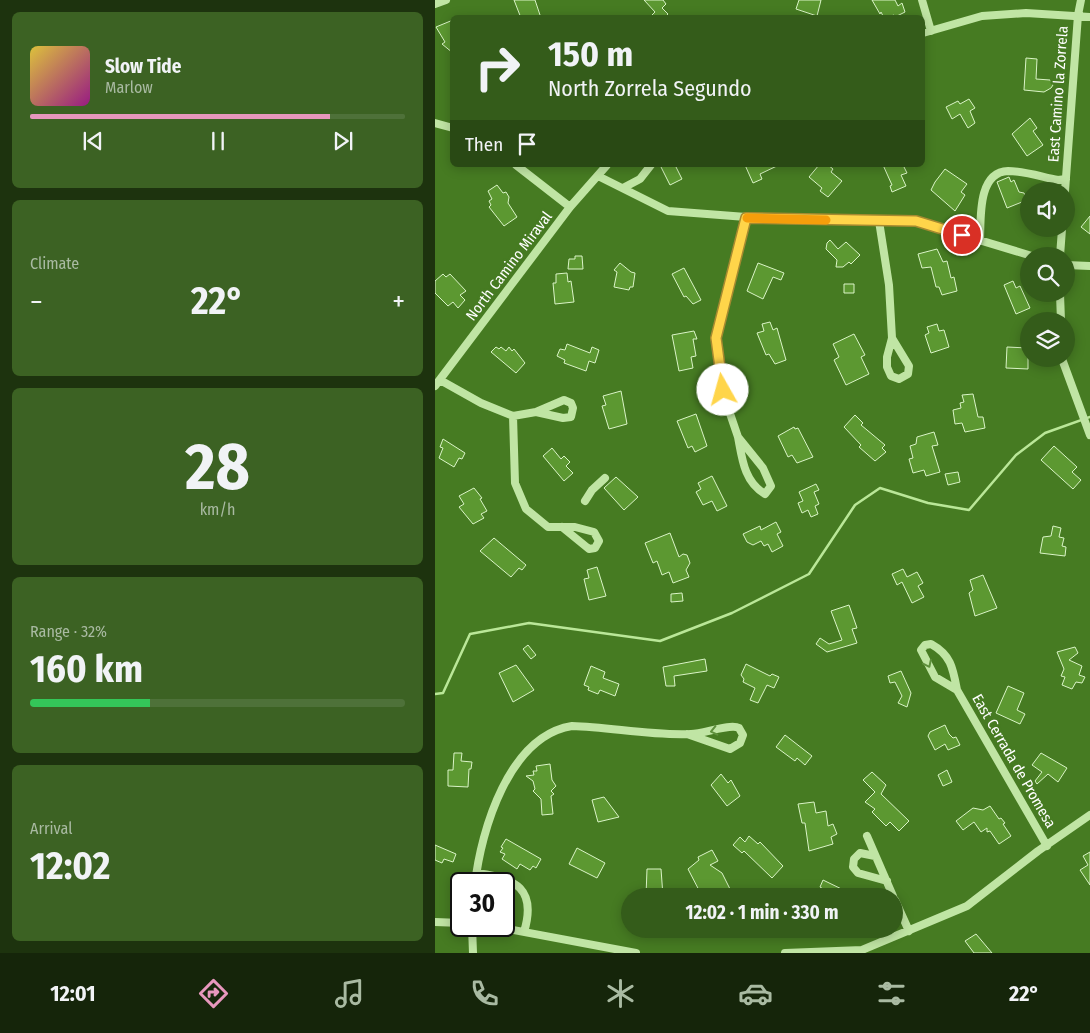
<!DOCTYPE html>
<meta charset="utf-8">
<style>
:root{--surface:#345c1a;--page:#3c6223;--text:#f1f3f6;--muted:#a9baa2;--line:#4e7139;--accent:#e797bd}
body{margin:0;font-family:"Fira Sans Condensed",sans-serif;background:var(--page);color:var(--text);height:100vh;display:flex;flex-direction:column;font-size:19px;white-space:nowrap}
*{box-sizing:border-box;margin:0}
p{font-size:16px;color:var(--muted)}
.icon{flex:none;width:28px;height:28px;fill:none;stroke:currentColor;stroke-width:2;stroke-linecap:round;stroke-linejoin:round}
.map{position:relative;flex:1;overflow:hidden}
.details{display:flex;flex-direction:column;gap:12px;padding:12px;background:#1d330e;width:435px}
.details>*{flex:none}
.top-card{position:absolute;left:15px;top:15px;width:475px;height:152px;border-radius:8px;box-shadow:0 2px 12px #0003;background:#345c1a;color:var(--text);overflow:hidden}
.fabs{position:absolute;left:585px;top:182px;display:grid;gap:10px}
.fabs a{display:grid;place-items:center;width:55px;height:55px;border-radius:50%;background:var(--surface);box-shadow:0 2px 12px #0003;font-size:25px}
.speed{position:absolute;left:15px;top:872px;display:flex;gap:10px;font-size:25px;font-weight:700;text-align:center}
.speed>*{display:grid;place-content:center;width:65px;height:65px;border-radius:50%;background:var(--surface);box-shadow:0 2px 12px #0003;line-height:1}
.speed .limit{border:2px solid #111;border-radius:8px;background:#fff;color:#111}
.pin{position:absolute;display:grid;place-items:center;width:42px;height:42px;color:#fff;margin:-21px;border:2px solid #fff;border-radius:50%;box-shadow:0 1px 5px #0007}
.me{position:absolute;width:55px;margin:-28px;rotate:353deg;stroke-linejoin:round;filter:drop-shadow(0 0 4px #0008)}
.turn{display:flex;align-items:center;gap:18px;height:105px;padding:0 15px;font-size:22px}
.turn .icon{width:65px;height:65px;stroke-width:2.5}
.turn b{display:block;font-size:35px;line-height:42px}
.then{display:flex;align-items:center;height:48px;padding:0 15px;background:#0003;gap:10px;font-size:19px}
.big{font-size:38px;font-weight:700;line-height:1.1}
.details .widget{flex:1;display:flex;flex-direction:column;justify-content:center;gap:8px;min-width:0;padding:0 18px;border-radius:8px;background:var(--page)}
.details .dial{align-items:center;gap:0}
.dial b{font-size:65px;line-height:1}
.song{display:flex;align-items:center;gap:15px}
.cover{width:60px;height:60px;border-radius:8px;background:linear-gradient(135deg,hsl(50 70% 55%),hsl(310 70% 35%))}
.played{height:5px;border-radius:2px;background:linear-gradient(90deg,var(--accent) 80%,var(--line) 80%)}
.keys{display:flex;justify-content:space-around;direction:ltr}
.heat{display:flex;justify-content:space-between;align-items:center;font-size:28px;direction:ltr}
.charge{height:8px;border-radius:4px;background:linear-gradient(90deg,#34c759 32%,var(--line) 0)}
.trip{position:absolute;left:186px;top:888px;width:282px;height:50px;border-radius:25px;background:var(--surface);box-shadow:0 2px 12px #0003;font-weight:700;line-height:50px;text-align:center}
.menu{display:flex;height:80px;justify-content:space-around;align-items:center;background:#15250a;color:var(--muted)}
.menu .icon{width:35px;height:35px}
.menu .on{color:var(--accent)}
.menu b{font-size:22px;color:var(--text)}
main{display:flex;flex:1;min-height:0}
.map>svg:first-child{display:block}
</style>
<main>
<section class="details">
<div class="widget">
<div class="song"><i class="cover"></i><div><b>Slow Tide</b><p>Marlow</p></div></div>
<div class="played"></div>
<div class="keys"><svg class="icon" aria-label="previous" viewBox="0 0 24 24"><path d="M18 5L8 12l10 7zM5 5v14"/></svg><svg class="icon" aria-label="pause" viewBox="0 0 24 24"><path d="M8 5v14M16 5v14"/></svg><svg class="icon" aria-label="next" viewBox="0 0 24 24"><path d="M6 5l10 7-10 7zM19 5v14"/></svg></div>
</div>
<div class="widget"><p>Climate</p>
<div class="heat"><a>−</a><b class="big">22°</b><a>+</a></div>
</div>
<div class="widget dial"><b>28</b><p>km/h</p></div>
<div class="widget"><p>Range · 32%</p><b class="big">160 km</b><div class="charge"></div></div>
<div class="widget"><p>Arrival</p><b class="big">12:02</b></div>
</section>
<div class="map">
<svg width="655" height="953" viewBox="0 0 655 953">
<rect width="100%" height="100%" fill="#467b22"/>
<g fill="none" stroke-linecap="round" stroke-linejoin="round">
<path stroke="#bae798" stroke-width="2.5" d="M0 694 8 693 35 634 94 623 225 641 297 613 374 574 420 505 445 488 493 503 534 510 581 455 610 433 655 417"/>
</g>
<path fill="#5c9831" stroke="#daf4c7" d="M79 0H100L106 18H86Z
M209 0H228L231 4 227 8 233 14 229 18H214L220 12Z
M364 0H386L382 16 361 9Z
M437 0H460L463 6 467 3 470 12 460 17 459 15 449 18 446 12 445 14Z
M18 20V53L7 44 10 42 1 27Z
M591 58 602 59 601 79 615 80 618 85 616 88 609 92 589 90Z
M534 99 540 108 535 111 540 123 533 128 525 114 517 119 511 107 523 101 525 104Z
M595 118 602 128 598 131 608 145 592 156 577 134Z
M225 165H240L247 179 235 185Z
M310 165H344L325 174 327 179 318 183Z
M384 165H393L398 169 396 172 407 181 393 197 385 191 387 188 374 177Z
M448 165H468L472 173 466 175 471 186 457 192 455 186 457 185Z
M510 169 532 184 526 192 530 195 520 211 496 190 500 182Z
M574 177 576 182 579 180 584 192 589 193 592 200 572 208 562 182Z
M62 185 68 193 71 192 74 197 73 203 82 217 69 226 54 207 56 205 54 201 57 199 53 191Z
M655 216V234L646 227Z
M395 240 403 249 411 242 425 255 416 264 414 262 408 267H401L402 260 391 249 392 243Z
M502 249 508 262 512 261 516 278 519 277 522 291 507 295 504 287H501L496 267 487 268 483 254Z
M140 256H147L148 269H133L134 259H140Z
M185 263 196 272 200 273 198 287H195L194 290 179 287 182 272 179 270Z
M323 263 349 273 346 280 338 277 328 299 312 291Z
M249 268 266 300 258 304 251 296 249 297 237 274Z
M132 273 133 282 136 281 139 302 120 304 118 283H121V274Z
M8 274 11 277 15 274 31 291 25 295 30 300 23 308 18 302 13 306 0 293V281Z
M578 281 581 288 585 286 595 308 581 314 569 285Z
M409 284H419V293H409Z
M335 322 338 330 342 328 351 360 340 364 334 354 331 355 322 333 329 331 327 324Z
M502 324 504 331 509 330 514 347 496 353 490 335 494 333 492 327Z
M259 331 262 339H258L261 356 256 357 258 368 244 371 237 335Z
M419 334 430 355 426 357 434 374 411 385 399 360 404 357 398 344Z
M132 344 155 353 157 347 164 350 160 363 154 361 151 371 129 363 130 360 122 356 125 349 130 350Z
M61 347 64 349 66 347 71 351 74 347 77 351 79 349 90 363 81 373 56 352Z
M572 347 593 348V369L571 368Z
M186 391 192 424 174 429 167 406 171 405 168 396Z
M538 394 543 417H548L550 428 530 432 527 423 520 424 518 410 526 408 525 403 529 402 527 395Z
M261 414 272 446 260 452 257 446 253 448 242 421Z
M420 415 428 423 426 425 450 445 447 448 451 452 440 461 424 447 426 445 409 427Z
M359 427 360 429 363 428 378 457 362 463 357 455 353 457 343 436Z
M499 432 503 445 497 446 505 472 491 476 489 470 478 473 474 459 478 458 475 446 481 444 482 437Z
M8 439 30 453 27 459 24 458 19 467 4 458 8 448 5 447Z
M619 446 642 467 637 472 646 480 638 489 606 460Z
M117 448 126 459 129 456 135 462 131 466 138 473 129 481 108 456Z
M523 472 525 482 513 485 510 474Z
M277 476 292 506 282 511 277 501 268 505 261 492 266 489 263 483Z
M181 477 203 497 189 510 169 488Z
M381 484 384 490 379 492 384 504 380 506 383 514 376 517 373 510 367 513 363 503 368 501 364 492Z
M39 488 47 498 45 499 52 511 46 514 49 518 38 524 24 507 29 504 24 496Z
M341 522 346 532 342 534 348 546 337 552 333 544 329 546 326 541 318 545 312 542 308 534 325 526 326 530Z
M618 526 626 528 624 537 629 538 627 546 631 547 630 556 605 553 608 537 616 536Z
M235 533 244 557 248 554 252 555 255 563 251 570 254 577 238 583 234 572 227 575 222 561 218 563 210 543Z
M59 538 91 565 87 570 84 568 76 577 45 551Z
M162 567 171 596 154 600 149 579 154 578 152 570Z
M468 569 472 577 482 572 488 583 483 586 489 597 477 603 467 582 462 585 457 574Z
M548 575 562 608 540 616 534 593 538 590 535 580Z
M247 593 248 601 236 602V594Z
M414 605 422 628 417 629 422 643 392 652 381 644 385 638 394 644 407 640 396 611Z
M93 645 101 655 96 659 88 649Z
M640 647 643 653 634 660 647 666 644 675 650 677 647 683 641 682 637 689 627 685 630 677 626 676 629 669 622 652Z
M270 659 272 671 239 676 240 686H231L228 667Z
M311 664 335 676 337 674 344 677 339 688 332 685 323 703 315 700 320 688 308 682 309 679 306 675Z
M81 665 99 690 78 702 64 673Z
M156 666 170 672 168 678 184 684 180 696 165 690 163 694 153 690 154 687 149 685Z
M466 671 476 693 472 707 463 703 467 696 460 682 455 683 453 676Z
M573 686 589 693 582 710 590 714 585 724 561 713Z
M510 725 514 734 518 738 521 737 525 745 513 750 510 744 500 750 493 736 495 732Z
M350 735 377 756 370 765 362 758 360 761 341 747Z
M19 753H27L26 761 37 762 36 769H34L33 787 13 786V770H18Z
M606 753 632 768 623 782 613 774 602 784 600 781 607 772 597 765Z
M115 764 117 780 121 786 116 791 119 794 116 796 118 814 107 815 106 799 98 791 100 789 98 781 91 776 99 775 98 771H102L101 766Z
M512 770 517 782 508 786 503 775Z
M437 772 451 785 446 794 474 821 464 831 455 822 451 826 437 812 440 809 430 802 440 792 428 780Z
M286 774 293 783 296 780 305 796 292 806 276 785Z
M169 797 184 817 163 822 157 800Z
M379 802 381 813 391 811 393 826 398 824 402 834 396 837 398 844 374 851 370 823H367L363 804Z
M555 806 564 819 566 818 570 823 568 824 576 836 564 844 555 831 552 832V828L546 832 539 822 528 830 521 821 538 808 548 810Z
M314 836 323 844 325 842 348 866 337 878 309 851 307 853 298 845 305 837 310 842Z
M71 839 106 859 101 868 98 866 95 870 85 864 82 869 67 859 70 854 65 852 68 848 66 847Z
M0 845 21 854 18 862 9 859 7 863 0 860Z
M142 848 170 863 162 878 134 864Z
M277 850 283 861 275 865 287 873 295 889 287 896H267L253 869 264 860 263 857Z
M655 852V885L645 870 653 865 648 856Z
M212 869H226L228 896H211Z
M388 880 421 896H392L393 894 389 892 390 890 385 887Z
M541 934 557 953H539L530 941Z"/>
<g fill="none" stroke-linecap="round" stroke-linejoin="round">
<path stroke="#c0e5a4" stroke-width="8" d="M487 0 496 31
M0 4 11 0
M488 33 547 16 591 13 655 17
M0 123 18 128
M81 165 135 207
M163 176 233 211 311 217 481 221 597 256
M188 188 205 179 216 165
M630 191 643 15 646 0
M444 221 454 285 457 338 474 366 473 374 464 379 456 376 452 367V357L457 338
M545 241C546 220 542 172 573 171 590 171 607 177 623 180L631 179
M625 256 627 229
M631 265 655 266
M625 294 626 321
M627 359 655 435
M5 380 46 403 78 416 80 483 91 509 113 527H140L159 532 164 541 160 548 154 549 127 527
M0 386 135 207 172 165
M78 416 101 412 128 418 136 417 138 408 136 403 129 400 101 412
M303 437C307 458 309 482 330 494L336 486 328 468 303 437 287 390 281 338 311 217
M150 501 157 490 170 478
M522 690 500 677 486 650 490 645 496 644C516 655 518 668 522 690L612 846
M432 836 458 896
M440 856 425 853 419 859 418 867 423 873 452 881
M42 873C81 878 102 889 89 932
M40 884C46 830 74 736 137 726 176 727 216 736 256 734 268 734 296 723 304 728L308 735 305 743 295 749 252 734
M460 900 474 931
M0 922 26 923
M37 926 38 953
M57 926 201 953
M350 953 427 950 532 906 603 851 655 815"/>
</g>
<defs><path id="oneway-chevron" d="M-2-3.5L2.5 0L-2 3.5" fill="none" stroke-width="1.6" stroke-linecap="round" stroke-linejoin="round" transform="scale(1.25)"/></defs>
<g stroke="#5e903c">
<use href="#oneway-chevron" transform="translate(493 664) rotate(64)"/>
<use href="#oneway-chevron" transform="translate(279 731) rotate(167)"/>
</g>
<g fill="none" stroke-linecap="round" stroke-linejoin="round">
<g stroke="#a68a30" stroke-width="12">
<path id="route" d="M288 390 281 338 311 218 481 221 527 235"/>
</g>
<use href="#route" stroke="#ffd54a" stroke-width="9"/>
<path stroke="#f59e0b" stroke-width="9" d="M312 218 391 220"/>
</g>
<g text-anchor="middle" stroke-width="5" stroke-linejoin="round" paint-order="stroke">
<g font-size="15" fill="#fff" stroke="#467b22">
<text transform="translate(623 94) rotate(-86)" y="5">East Camino la Zorrela</text>
<text transform="translate(74 266) rotate(-53)" y="5">North Camino Miraval</text>
<text transform="translate(579 761) rotate(60)" y="5">East Cerrada de Promesa</text>
</g>
</g>
</svg>
<div class="fabs">
<a><svg class="icon" aria-label="sound" viewBox="0 0 24 24"><path d="M4 9h4l5-4v14l-5-4H4zM17 9q2 3 0 6"/></svg></a>
<a><svg class="icon" aria-label="search" viewBox="0 0 24 24"><circle cx="10" cy="10" r="6"/><path d="M15 15l6 6"/></svg></a>
<a><svg class="icon" aria-label="layers" viewBox="0 0 24 24"><path d="M12 4l9 5-9 5-9-5zM3 14l9 5 9-5"/></svg></a>
</div>
<div class="speed"><div class="limit">30</div></div>
<div class="pin" style="left:527px;top:235px;background:#d93025"><svg class="icon" aria-label="arrive" viewBox="0 0 24 24"><path d="M6 21V4h12l-3 4 3 4H6"/></svg></div>
<svg class="me" style="left:288px;top:390px" viewBox="-20 -20 40 40"><circle r="19" fill="#fff"/><path d="M0-13L10 11 0 6-10 11z" fill="#ffd54a"/></svg>
<div class="trip">12:02 · 1 min · 330 m</div>
<div class="top-card">
<div class="turn"><svg class="icon" aria-label="right" viewBox="0 0 24 24"><path d="M7 20v-9h11M14 6l5 5-5 5"/></svg><div><b>150 m</b>North Zorrela Segundo</div></div>
<div class="then">Then<svg class="icon" aria-label="arrive" viewBox="0 0 24 24"><path d="M6 21V4h12l-3 4 3 4H6"/></svg></div>
</div>
</div>
</main>
<nav class="menu">
<b>12:01</b>
<svg class="icon on" aria-label="directions" viewBox="0 0 24 24"><path d="M12 3l9 9-9 9-9-9zM9 14v-3h6M13 9l2 2-2 2"/></svg>
<svg class="icon" aria-label="music" viewBox="0 0 24 24"><path d="M9 18V5l10-2v13"/><circle cx="6" cy="18" r="3"/><circle cx="16" cy="16" r="3"/></svg>
<svg class="icon" aria-label="phone" viewBox="0 0 24 24"><path d="M5 4h4l2 5-3 2q2 4 5 5l2-3 5 2v4C11 20 4 13 5 4z"/></svg>
<svg class="icon" aria-label="climate" viewBox="0 0 24 24"><path d="M12 3v18M4 7l16 10M4 17L20 7"/></svg>
<svg class="icon" aria-label="car" viewBox="0 0 24 24"><path d="M5 17H2v-5l4-1 3-4h7l3 4 3 1v5h-3M9 17h6M6 11h13"/><circle cx="7" cy="17" r="2"/><circle cx="17" cy="17" r="2"/></svg>
<svg class="icon" aria-label="filters" viewBox="0 0 24 24"><path d="M4 7h16M4 17h16"/><circle cx="9" cy="7" r="2"/><circle cx="15" cy="17" r="2"/></svg>
<b>22°</b>
</nav>
